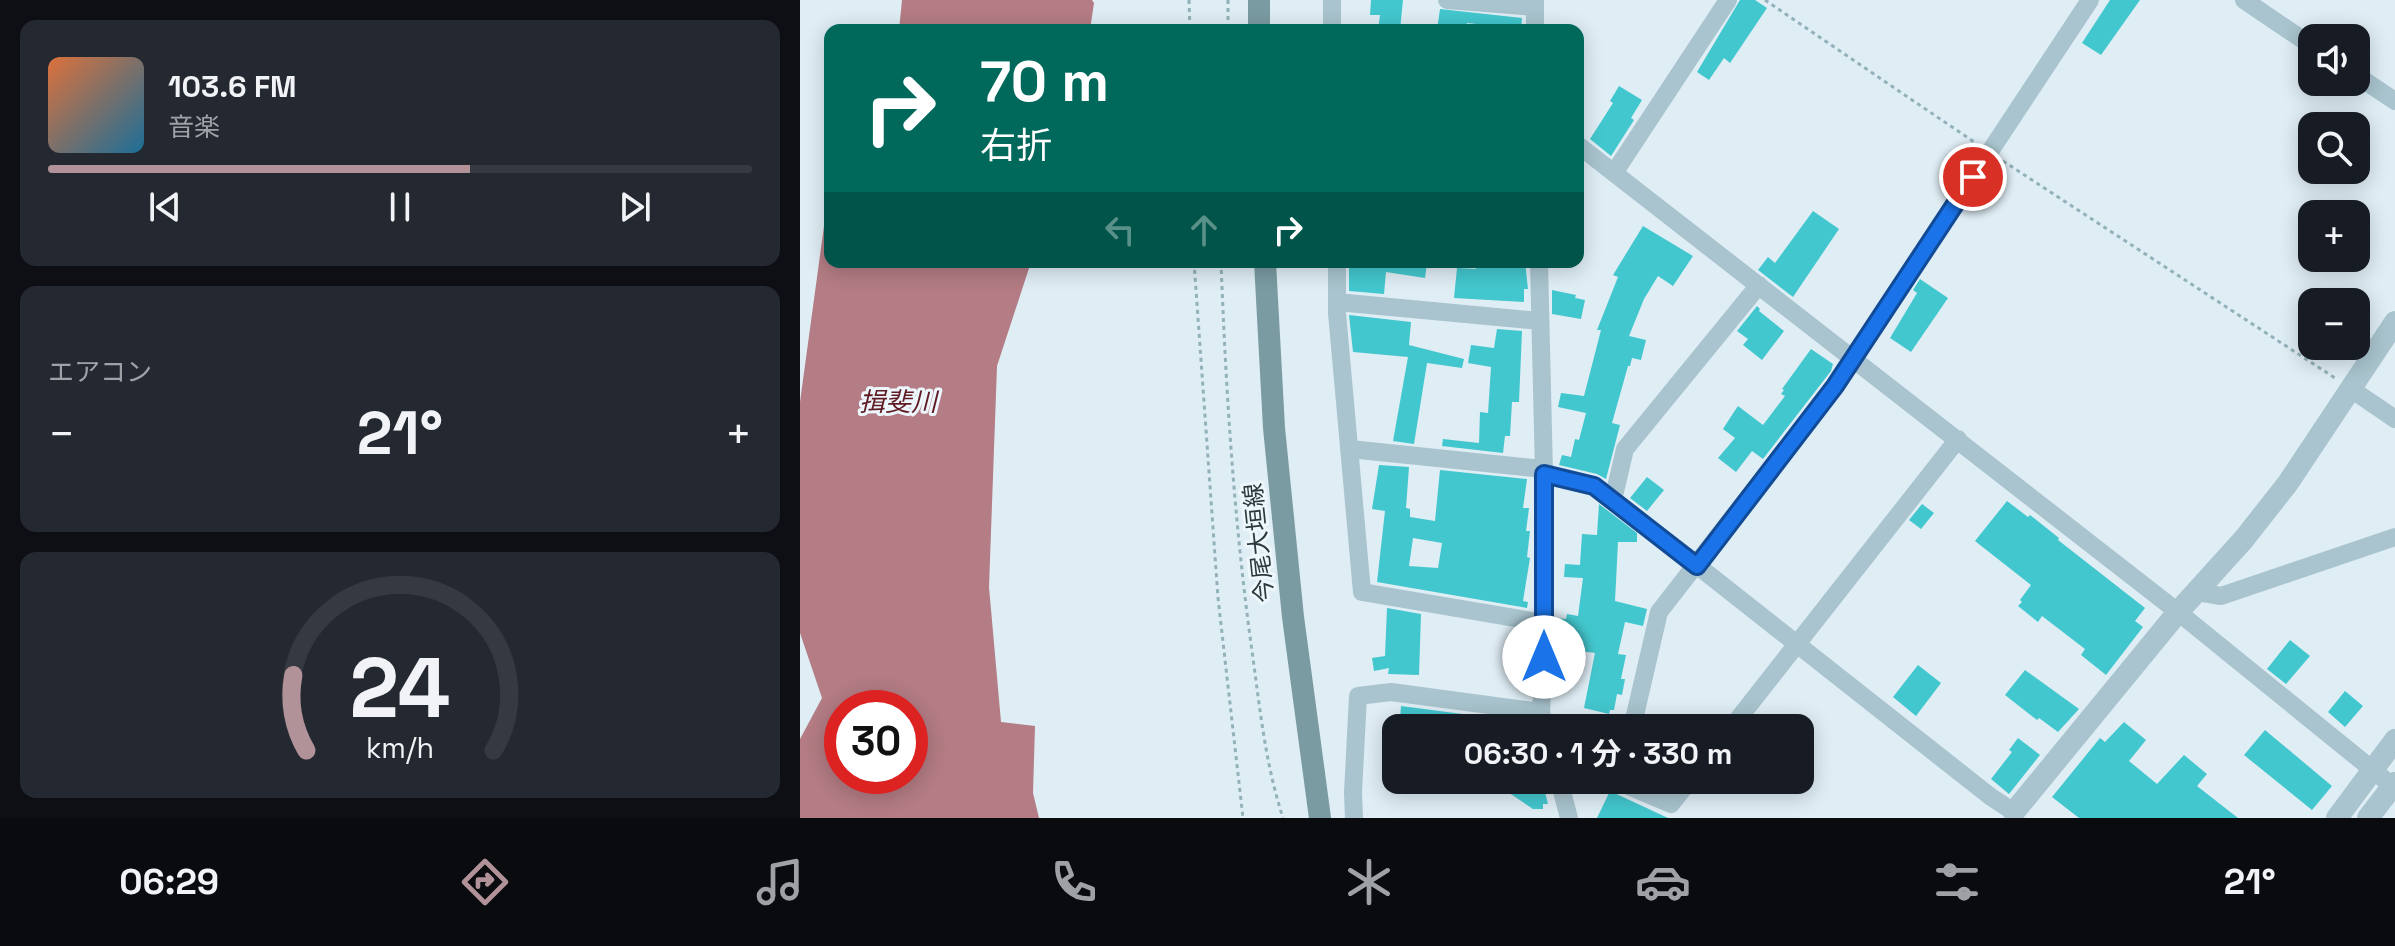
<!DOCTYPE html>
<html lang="ja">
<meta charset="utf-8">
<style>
:root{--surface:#171b24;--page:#242831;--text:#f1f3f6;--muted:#9ea1a6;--line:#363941;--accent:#b09298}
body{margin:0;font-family:"Space Grotesk","Noto Sans JP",sans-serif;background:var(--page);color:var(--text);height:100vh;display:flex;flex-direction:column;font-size:30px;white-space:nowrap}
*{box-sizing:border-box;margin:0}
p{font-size:26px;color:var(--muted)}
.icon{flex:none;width:44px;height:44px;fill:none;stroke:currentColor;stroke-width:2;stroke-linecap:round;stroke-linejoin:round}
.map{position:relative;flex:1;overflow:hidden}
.sheet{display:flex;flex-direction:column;gap:20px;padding:20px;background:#0d0f14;width:800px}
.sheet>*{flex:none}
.hud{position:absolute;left:24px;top:24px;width:760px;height:244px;border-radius:16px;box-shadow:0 4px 20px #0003;background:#00695c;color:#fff;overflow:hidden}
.buttons{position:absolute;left:1498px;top:24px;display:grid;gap:16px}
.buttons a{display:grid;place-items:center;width:72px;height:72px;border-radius:16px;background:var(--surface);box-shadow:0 4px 20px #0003;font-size:40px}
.speed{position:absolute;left:24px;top:690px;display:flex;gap:16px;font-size:40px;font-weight:700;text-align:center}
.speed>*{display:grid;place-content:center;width:104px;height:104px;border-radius:50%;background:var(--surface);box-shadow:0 4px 20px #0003;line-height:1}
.speed .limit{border:12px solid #d22;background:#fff;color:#111}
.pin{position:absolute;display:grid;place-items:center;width:68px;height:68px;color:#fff;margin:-34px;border:4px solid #fff;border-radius:50%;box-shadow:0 2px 8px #0007}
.me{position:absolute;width:88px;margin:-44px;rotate:0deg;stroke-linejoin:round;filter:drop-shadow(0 0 6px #0008)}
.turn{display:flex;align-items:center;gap:28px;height:168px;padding:0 24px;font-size:36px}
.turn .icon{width:104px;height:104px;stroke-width:2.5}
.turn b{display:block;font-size:56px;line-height:68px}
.lanes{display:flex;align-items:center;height:76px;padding:0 24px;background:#0003;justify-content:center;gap:40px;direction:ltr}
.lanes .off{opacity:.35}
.big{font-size:60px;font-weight:700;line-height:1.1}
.sheet .card{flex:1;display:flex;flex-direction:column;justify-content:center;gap:12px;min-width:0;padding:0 28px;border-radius:16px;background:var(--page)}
.sheet .dial{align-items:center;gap:0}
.dial svg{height:208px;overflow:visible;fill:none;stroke:var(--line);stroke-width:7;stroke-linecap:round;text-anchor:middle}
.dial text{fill:var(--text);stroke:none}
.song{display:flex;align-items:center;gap:24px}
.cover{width:96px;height:96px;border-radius:12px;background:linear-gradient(135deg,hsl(20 70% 55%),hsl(200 70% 35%))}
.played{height:8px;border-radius:4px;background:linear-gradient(90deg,var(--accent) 60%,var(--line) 60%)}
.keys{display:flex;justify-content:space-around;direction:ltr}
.heat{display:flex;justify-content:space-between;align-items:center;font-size:44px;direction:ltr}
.trip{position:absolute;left:582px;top:714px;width:432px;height:80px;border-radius:16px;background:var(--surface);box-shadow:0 4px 20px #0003;font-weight:700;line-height:80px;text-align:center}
.menu{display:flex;height:128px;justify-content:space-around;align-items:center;background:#090b0e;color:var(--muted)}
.menu .icon{width:56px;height:56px}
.menu .active{color:var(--accent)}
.menu b{font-size:36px;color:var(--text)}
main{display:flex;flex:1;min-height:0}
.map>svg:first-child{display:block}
</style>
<main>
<section class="sheet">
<div class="card">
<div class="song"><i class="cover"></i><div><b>103.6 FM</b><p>音楽</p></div></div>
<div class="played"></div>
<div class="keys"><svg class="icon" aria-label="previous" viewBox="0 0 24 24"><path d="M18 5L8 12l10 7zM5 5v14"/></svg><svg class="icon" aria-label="pause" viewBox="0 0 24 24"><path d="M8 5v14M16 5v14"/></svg><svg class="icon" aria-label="next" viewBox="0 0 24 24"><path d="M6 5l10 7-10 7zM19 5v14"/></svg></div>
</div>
<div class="card"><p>エアコン</p>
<div class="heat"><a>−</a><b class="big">21°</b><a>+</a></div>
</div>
<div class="card dial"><svg viewBox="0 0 100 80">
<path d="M14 69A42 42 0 1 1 86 69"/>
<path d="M14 69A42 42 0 0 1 9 40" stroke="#b09298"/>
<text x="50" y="56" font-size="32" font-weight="700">24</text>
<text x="50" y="72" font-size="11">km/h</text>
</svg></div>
</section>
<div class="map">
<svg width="1595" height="818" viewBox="0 0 1595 818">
<rect width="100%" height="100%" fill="#dfedf5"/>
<path fill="#b47c84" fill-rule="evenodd" d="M102 0H292L294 3 290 30H99Z
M30 182V262H231L197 366 189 587 201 722 235 726 233 793 239 818H0V739L22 698 0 633V402ZM42 708H110V776H42Z"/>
<path fill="#43c7ce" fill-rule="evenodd" d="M571 0H603L600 30H578L580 15H570Z
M940 0H955L967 8 930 63 924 58 909 80 897 72Z
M1310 0H1340L1301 55 1282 43Z
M640 9 722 18 721 30H696V26L667 23 666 30H637Z
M819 86 842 100 831 118 834 120 811 156 790 139 813 103 810 101Z
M1013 211 1039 229 993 297 958 270 968 257 975 263Z
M843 226 893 256 873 286 858 276 844 299 829 336 846 340 841 360 832 358 830 366H828L812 423 820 425 806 479 797 474 759 465 762 455 771 457 775 439 779 440 786 413 758 407 761 393 784 396 801 330H797L818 277 813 275Z
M549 262H618L627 263 625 278 586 272 584 294 549 291Z
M677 262H725L728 289H724V302L654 298 657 268 676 269Z
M1120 279 1148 298 1111 352 1090 338 1117 293 1113 290Z
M752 290 776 295 775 298 785 300 781 319 752 314Z
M957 306 960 309 959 311 984 331 962 360 943 345 948 339 937 331Z
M549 315 611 322 609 345 664 359 662 368 627 363 614 444 593 441 608 357 553 352Z
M697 329 722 331 719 402H712L710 436H705L703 453 642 446 643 439 679 443 680 412 688 413 691 367 668 363 671 345 694 348Z
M1011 349 1033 364 1031 371 963 459 952 451 936 472 918 458 935 438 923 429 930 418 938 406 963 425 985 396 981 394 984 390 982 389Z
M579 465 609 467 606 508 610 509V517L635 521 640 470 727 479 723 508H729L726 531H730L727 557 730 558 723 601 728 602 727 608 577 582 585 511 572 509ZM613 538 642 543 638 568 609 566Z
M847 477 864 490 847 511 830 498Z
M1207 501 1228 517 1230 515 1259 538 1258 540 1345 608 1335 621 1343 627 1306 675 1281 655 1285 649 1242 616 1238 622 1218 606 1222 602 1220 600 1231 585 1175 541Z
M799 504 837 533V542H818L815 601 847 609 843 626 825 622 818 654 826 655 821 679H825L822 695 817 694 814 710H810L809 714 784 708 795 653 773 650 775 636 756 631V618L766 619 767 614 778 616 783 578 764 577 765 564 780 565 782 534 797 535Z
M1122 504 1134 513 1121 529 1109 520Z
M587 608 621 614 619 675 588 674 589 668 574 671 572 658 585 656Z
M1490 640 1510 656 1486 684 1467 669Z
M1118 665 1141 683 1116 716 1093 697Z
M1225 670 1279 709 1258 732 1239 718 1237 720 1205 695Z
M1545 691 1563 706 1545 727 1528 712Z
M601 706 731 723 733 728H616L600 719Z
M1324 722 1346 740 1329 761 1357 784 1384 755 1407 774 1397 786 1438 818H1279L1252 797 1300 738 1305 742Z
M1465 730 1532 786 1512 810 1444 755Z
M1218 738 1240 755 1209 794 1191 779 1212 752 1209 750Z
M690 780H742L748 804H743V809H733Z
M810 791 868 818H797Z"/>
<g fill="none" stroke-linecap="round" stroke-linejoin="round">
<path stroke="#93b1ba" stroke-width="3" stroke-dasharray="4 4" stroke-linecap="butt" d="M389 0 390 30
M428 0V30
M965 0 1177 144
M1203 161 1535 378
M394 262 418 598 443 818
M421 262C426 392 434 522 452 651 460 709 465 762 483 818"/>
<path stroke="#a9c4ce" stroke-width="18" d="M647 0 735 7
M735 0V30
M1444 0 1512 46
M532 30V0
M1556 75 1595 101
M778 145 1378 612 1595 788
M814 173 928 0
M537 262V313L562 592 744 623
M739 262 744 474V657L741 712 745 728
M537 302 740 321
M1551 389 1595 419
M550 449 743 469
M744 474 794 486 809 496 1191 797 1214 812
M813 500 825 449 959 285
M1397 592 1421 596 1595 537
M832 728 859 612 1035 386 1290 0
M931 728 1158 439
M759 780 769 818
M814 780 871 804 890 780
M554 818 553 793 558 696 591 692 741 712"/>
<path stroke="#a9c4ce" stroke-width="22" d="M1214 812 1378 612 1444 539 1488 483 1595 322
M1537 818 1595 740
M1568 818 1595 783"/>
<path stroke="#7a9ba2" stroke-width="22" d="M459 0V30
M465 262 474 428 493 617 520 818"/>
</g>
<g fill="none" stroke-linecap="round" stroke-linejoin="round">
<g stroke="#114b97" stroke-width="20">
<path id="route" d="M744 657V474L794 486 897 566 1035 386 1173 177"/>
</g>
<use href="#route" stroke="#1a73e8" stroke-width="14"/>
</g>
<g text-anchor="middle" stroke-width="6" stroke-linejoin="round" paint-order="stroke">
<g font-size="24" fill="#2a393b" stroke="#ecf6fb">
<text transform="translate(459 543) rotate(-96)" y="8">今尾大垣線</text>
</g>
<g font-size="26" font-style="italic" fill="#601b24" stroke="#ecf6fb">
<text x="98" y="411">揖斐川</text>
</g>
</g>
</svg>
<div class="buttons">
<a><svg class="icon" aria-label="sound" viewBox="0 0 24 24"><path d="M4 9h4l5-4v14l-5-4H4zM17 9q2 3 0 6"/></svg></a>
<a><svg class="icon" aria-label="search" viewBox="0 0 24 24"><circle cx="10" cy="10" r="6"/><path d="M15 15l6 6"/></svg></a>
<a>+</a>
<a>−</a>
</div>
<div class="speed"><div class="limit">30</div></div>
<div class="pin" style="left:1173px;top:177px;background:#d93025"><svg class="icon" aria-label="arrive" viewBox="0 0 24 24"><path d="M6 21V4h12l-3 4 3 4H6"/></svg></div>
<svg class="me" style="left:744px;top:657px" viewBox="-20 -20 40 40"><circle r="19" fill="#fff"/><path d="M0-13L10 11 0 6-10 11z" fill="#1a73e8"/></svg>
<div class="trip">06:30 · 1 分 · 330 m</div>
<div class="hud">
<div class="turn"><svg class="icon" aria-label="right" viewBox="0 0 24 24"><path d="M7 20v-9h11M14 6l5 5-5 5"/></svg><div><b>70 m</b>右折</div></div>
<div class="lanes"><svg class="icon off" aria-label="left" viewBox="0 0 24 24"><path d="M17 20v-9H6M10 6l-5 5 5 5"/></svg><svg class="icon off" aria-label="ahead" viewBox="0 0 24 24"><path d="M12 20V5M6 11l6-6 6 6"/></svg><svg class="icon" aria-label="right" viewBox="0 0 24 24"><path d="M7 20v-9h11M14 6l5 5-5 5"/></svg></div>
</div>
</div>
</main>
<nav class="menu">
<b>06:29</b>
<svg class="icon active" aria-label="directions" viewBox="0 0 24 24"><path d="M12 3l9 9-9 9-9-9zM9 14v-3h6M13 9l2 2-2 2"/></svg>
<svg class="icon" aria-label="music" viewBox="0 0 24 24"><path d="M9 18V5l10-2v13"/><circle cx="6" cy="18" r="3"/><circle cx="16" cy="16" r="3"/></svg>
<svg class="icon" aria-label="phone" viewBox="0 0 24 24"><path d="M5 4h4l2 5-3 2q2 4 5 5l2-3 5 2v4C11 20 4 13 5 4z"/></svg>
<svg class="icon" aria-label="climate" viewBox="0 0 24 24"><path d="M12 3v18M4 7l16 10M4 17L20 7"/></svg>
<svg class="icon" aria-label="car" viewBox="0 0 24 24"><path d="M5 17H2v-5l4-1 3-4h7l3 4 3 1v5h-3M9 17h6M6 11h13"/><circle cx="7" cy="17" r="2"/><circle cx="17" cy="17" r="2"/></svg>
<svg class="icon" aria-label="filters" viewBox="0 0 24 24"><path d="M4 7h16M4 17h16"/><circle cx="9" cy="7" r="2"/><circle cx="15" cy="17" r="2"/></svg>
<b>21°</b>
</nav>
